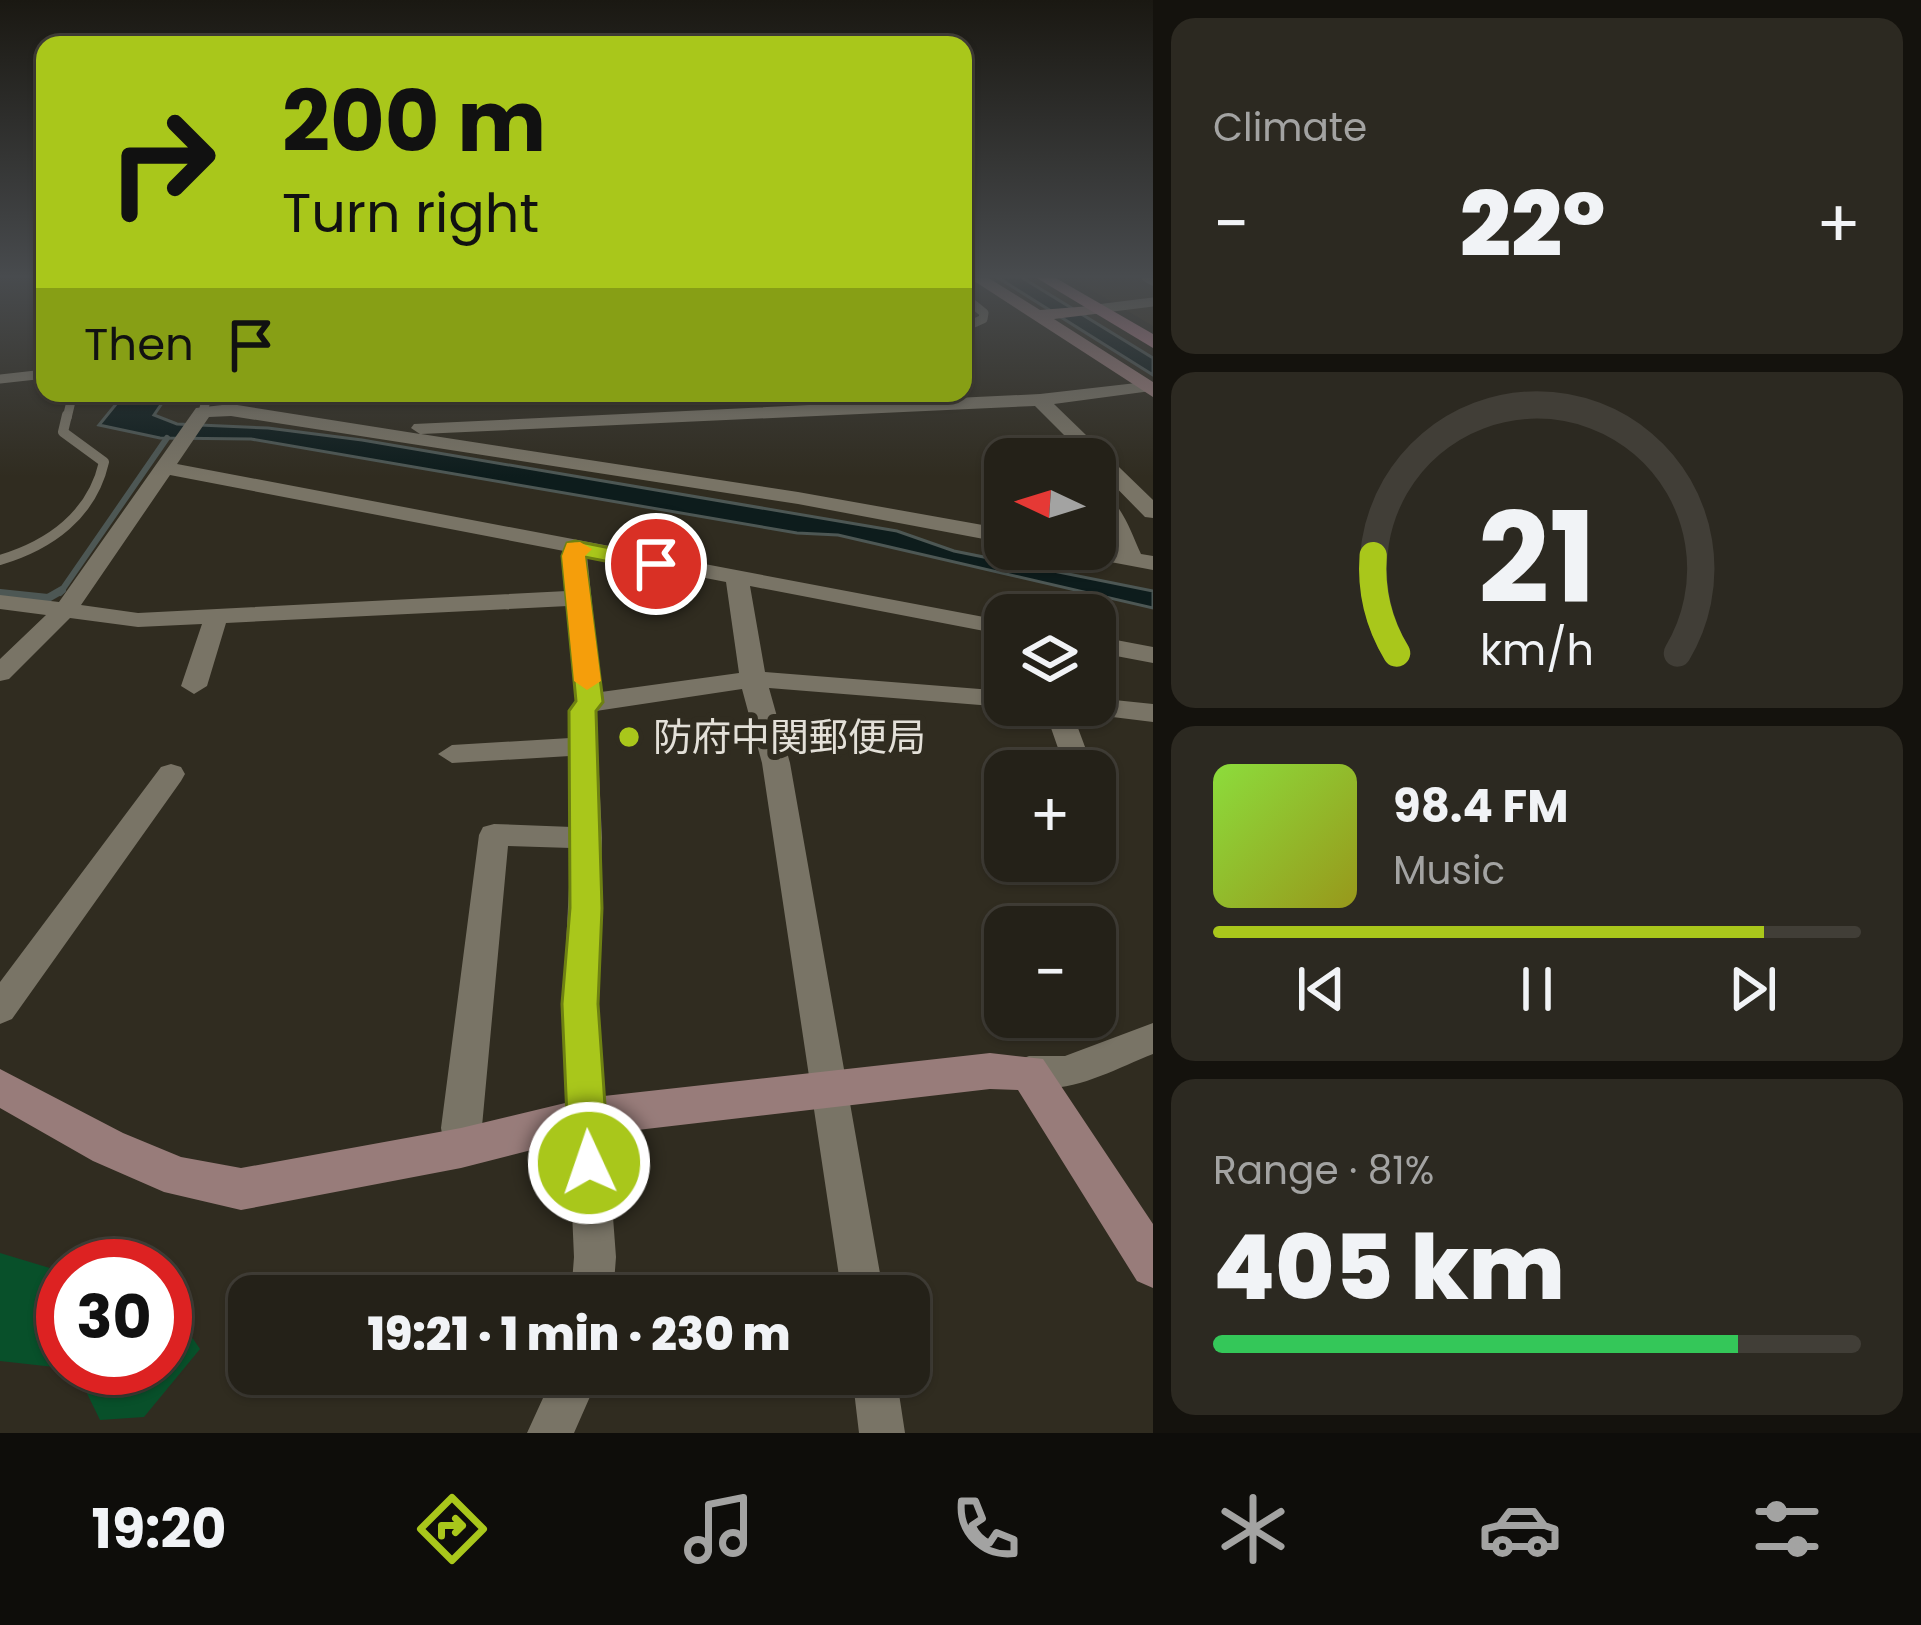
<!DOCTYPE html>
<meta charset="utf-8">
<style>
:root{--surface:#242118;--page:#2c2921;--text:#f1f3f6;--muted:#a3a3a2;--line:#413e37;--accent:#a9c71b}
body{margin:0;font-family:Poppins,"Noto Sans JP",sans-serif;background:var(--page);color:var(--text);height:100vh;display:flex;flex-direction:column;font-size:45px;white-space:nowrap}
*{box-sizing:border-box;margin:0}
p{font-size:39px;color:var(--muted)}
.icon{flex:none;width:66px;height:66px;fill:none;stroke:currentColor;stroke-width:2;stroke-linecap:round;stroke-linejoin:round}
.map{position:relative;flex:1;overflow:hidden}
.panel{display:flex;flex-direction:column;gap:18px;padding:18px;background:#14120d;width:768px}
.panel>*{flex:none}
.top-card{position:absolute;left:36px;top:36px;width:936px;height:366px;border-radius:24px;box-shadow:0 3px 9px #0004,0 0 0 3px var(--line);background:#a9c71b;color:#111;overflow:hidden}
.needle{width:78px;rotate:274deg}
.buttons{position:absolute;left:984px;top:438px;display:grid;gap:24px}
.buttons a{display:grid;place-items:center;width:132px;height:132px;border-radius:24px;background:var(--surface);box-shadow:0 3px 9px #0004,0 0 0 3px var(--line);font-size:60px}
.speed{position:absolute;left:36px;top:1239px;display:flex;gap:24px;font-size:60px;font-weight:700;text-align:center}
.speed>*{display:grid;place-content:center;width:156px;height:156px;border-radius:50%;background:var(--surface);box-shadow:0 3px 9px #0004,0 0 0 3px var(--line);line-height:1}
.speed .limit{border:18px solid #d22;background:#fff;color:#111}
.pin{position:absolute;display:grid;place-items:center;width:102px;height:102px;color:#fff;margin:-51px;border:6px solid #fff;border-radius:50%;box-shadow:0 3px 12px #0007}
.me{position:absolute;width:132px;margin:-66px;rotate:357deg;stroke-linejoin:round;filter:drop-shadow(0 0 9px #0008)}
.turn{display:flex;align-items:center;gap:42px;height:252px;padding:0 48px;font-size:54px}
.turn .icon{width:156px;height:156px;stroke-width:2.5}
.turn b{display:block;font-size:84px;line-height:102px}
.then{display:flex;align-items:center;height:114px;padding:0 48px;background:#0003;gap:24px;font-size:45px}
.big{font-size:90px;font-weight:800;line-height:1.1}
.panel .tile{flex:1;display:flex;flex-direction:column;justify-content:center;gap:18px;min-width:0;padding:0 42px;border-radius:24px;background:var(--page)}
.panel .dial{align-items:center;gap:0}
.dial svg{height:312px;overflow:visible;fill:none;stroke:var(--line);stroke-width:7;stroke-linecap:round;text-anchor:middle}
.dial text{fill:var(--text);stroke:none}
.song{display:flex;align-items:center;gap:36px}
.cover{width:144px;height:144px;border-radius:18px;background:linear-gradient(135deg,hsl(90 70% 55%),hsl(60 70% 35%))}
.played{height:12px;border-radius:6px;background:linear-gradient(90deg,var(--accent) 85%,var(--line) 85%)}
.keys{display:flex;justify-content:space-around;direction:ltr}
.heat{display:flex;justify-content:space-between;align-items:center;font-size:66px;direction:ltr}
.charge{height:18px;border-radius:9px;background:linear-gradient(90deg,#34c759 81%,var(--line) 0)}
.trip{position:absolute;left:228px;top:1275px;width:702px;height:120px;border-radius:24px;background:var(--surface);box-shadow:0 3px 9px #0004,0 0 0 3px var(--line);font-weight:800;line-height:120px;text-align:center}
.tab-bar{display:flex;height:192px;justify-content:space-around;align-items:center;background:#0e0d0a;color:var(--muted)}
.tab-bar .icon{width:84px;height:84px}
.tab-bar .selected{color:var(--accent)}
.tab-bar b{font-size:54px;color:var(--text)}
main{display:flex;flex:1;min-height:0}
.map>svg:first-child{display:block}
</style>
<main>
<div class="map">
<svg width="1153" height="1433" viewBox="0 0 1153 1433">
<rect width="100%" height="100%" fill="#302c20"/>
<path fill="#3a3321" d="M1069 277H1153V326L1107 299Z"/>
<path fill="#08502a" d="M0 1253 63 1272V1368L0 1361Z
M165 1308 174 1311 200 1349 144 1417 100 1420 75 1369 66 1368H165Z"/>
<path fill="#0d1c1c" stroke="#4d5754" stroke-width="3" d="M997 277H1021L1153 358V375Z
M125 393H169L154 415 177 424 268 428 362 440 897 531 954 551 1153 591V608L838 535 797 533 251 439 160 438 99 425Z"/>
<g fill="none" stroke-linecap="round" stroke-linejoin="round">
<path stroke="#4d5754" stroke-width="6" d="M60 593 167 438"/>
<path stroke="#4d5754" stroke-width="8" d="M0 593 48 598 62 590"/>
<path stroke="#797466" stroke-width="9" d="M1146 277 1153 281
M963 296 984 313 983 319 963 328
M1097 309 1153 302
M40 375 45 320
M0 379 45 374
M203 412 208 393
M67 418 73 393"/>
<path stroke="#797466" stroke-width="10" d="M0 560C50 545 92 515 104 462L63 432 67 415"/>
<path fill="#797466" fill-rule="evenodd" d="M1145 382 1153 386 1151 391 1054 404 1153 500V518L1145 517 1095 466V459H1088L1035 406 421 434 798 492 1005 529V543L798 504 231 416 209 417 177 464 1005 621V635L750 586 765 672 1005 691V705H1014L1005 707 769 688 790 763 884 1296H842L762 763 742 689 596 711 602 838 597 1004 616 1257 613 1296H571L574 1257 563 1004 571 848 508 846 480 1148 475 1161 461 1166 447 1161 441 1128 479 835 483 827 494 824 572 827 570 756 452 763 438 754 452 745 570 738V711L576 702 568 606 226 623 207 686 194 694 181 686 202 624 138 627 70 618 9 679 0 681V659L46 615 0 609V595L59 602 196 408 231 404 420 434 411 428 414 424 1040 394ZM170 475 564 551 567 591 138 613 81 605ZM587 555 726 582 739 673 601 692Z
M1095 487C1120 498 1130 530 1141 554L1153 556V570L1068 554 1065 549 1095 546 1117 550 1095 507Z
M1095 636 1153 647V663L1095 652Z
M1095 698 1153 704V722L1072 712 1094 771H1066L1043 705H1095Z
M171 764 181 767 185 774 181 781 12 1019 0 1024V982L161 767Z
M1153 1023V1054C1110 1071 1062 1100 1016 1083L1011 1072 1016 1061 1029 1056H1065Z
M554 1374H600L574 1433H527Z
M852 1374H896L905 1433H859Z"/>
<path fill="#987c7a" fill-rule="evenodd" d="M968 277H987L1040 310 1103 305V313L1054 319 1153 382V397Z
M990 1053 1043 1059 1153 1224V1288L1137 1281 1018 1090 990 1089 586 1136 461 1168 241 1210 164 1192 93 1161 0 1108V1069L123 1133 181 1157 241 1168 461 1128 586 1098Z"/>
<path fill="#b6848f" fill-rule="evenodd" d="M1035 277H1054L1153 334V348Z"/>
</g>
<linearGradient id="sky" x2="0" y2="1"><stop stop-color="#1a1812"/><stop offset="0.58" stop-color="#484b4e"/><stop offset="1" stop-color="#484b4e" stop-opacity="0"/></linearGradient>
<rect width="1153" height="477" fill="url(#sky)"/>
<path fill="#a9c71b" stroke="#6e8112" stroke-width="3" d="M575 541 656 557 667 564 656 571 585 557 603 702 596 711 602 908 598 1004 609 1163 603 1176 589 1182 575 1176 569 1163 562 1004 570 908 569 711 576 701 562 556 567 543Z"/>
<path fill="#f59e0b" d="M580 542 592 549 585 556 601 681 587 690 574 681 562 556 567 543Z"/>
<circle fill="#a9c71b" stroke="#302c20" stroke-width="4.5" cx="629" cy="737" r="12"/>
<g text-anchor="middle" stroke-width="12" stroke-linejoin="round" paint-order="stroke">
<g font-size="39" fill="#e3e0d8" stroke="#302c20" text-anchor="start">
<text x="653" y="751">防府中関郵便局</text>
</g>
</g>
</svg>
<div class="buttons">
<a><svg class="needle" viewBox="-14 -14 28 28"><path d="M0-13l5 13h-10z" fill="#e53935"/><path d="M0 13l5-13h-10z" fill="#a3a3a2"/></svg></a>
<a><svg class="icon" aria-label="layers" viewBox="0 0 24 24"><path d="M12 4l9 5-9 5-9-5zM3 14l9 5 9-5"/></svg></a>
<a>+</a>
<a>−</a>
</div>
<div class="speed"><div class="limit">30</div></div>
<div class="pin" style="left:656px;top:564px;background:#d93025"><svg class="icon" aria-label="arrive" viewBox="0 0 24 24"><path d="M6 21V4h12l-3 4 3 4H6"/></svg></div>
<svg class="me" style="left:589px;top:1163px" viewBox="-20 -20 40 40"><circle r="17" fill="#a9c71b" stroke="#fff" stroke-width="3"/><path d="M0-11L8 9 0 5-8 9z" fill="#fff"/></svg>
<div class="trip">19:21 · 1 min · 230 m</div>
<div class="top-card">
<div class="turn"><svg class="icon" aria-label="right" viewBox="0 0 24 24"><path d="M7 20v-9h11M14 6l5 5-5 5"/></svg><div><b>200 m</b>Turn right</div></div>
<div class="then">Then<svg class="icon" aria-label="arrive" viewBox="0 0 24 24"><path d="M6 21V4h12l-3 4 3 4H6"/></svg></div>
</div>
</div>
<section class="panel">
<div class="tile"><p>Climate</p>
<div class="heat"><a>−</a><b class="big">22°</b><a>+</a></div>
</div>
<div class="tile dial"><svg viewBox="0 0 100 80">
<path d="M14 69A42 42 0 1 1 86 69"/>
<path d="M14 69A42 42 0 0 1 8 44" stroke="#a9c71b"/>
<text x="50" y="56" font-size="32" font-weight="700">21</text>
<text x="50" y="72" font-size="11">km/h</text>
</svg></div>
<div class="tile">
<div class="song"><i class="cover"></i><div><b>98.4 FM</b><p>Music</p></div></div>
<div class="played"></div>
<div class="keys"><svg class="icon" aria-label="previous" viewBox="0 0 24 24"><path d="M18 5L8 12l10 7zM5 5v14"/></svg><svg class="icon" aria-label="pause" viewBox="0 0 24 24"><path d="M8 5v14M16 5v14"/></svg><svg class="icon" aria-label="next" viewBox="0 0 24 24"><path d="M6 5l10 7-10 7zM19 5v14"/></svg></div>
</div>
<div class="tile"><p>Range · 81%</p><b class="big">405 km</b><div class="charge"></div></div>
</section>
</main>
<nav class="tab-bar">
<b>19:20</b>
<svg class="icon selected" aria-label="directions" viewBox="0 0 24 24"><path d="M12 3l9 9-9 9-9-9zM9 14v-3h6M13 9l2 2-2 2"/></svg>
<svg class="icon" aria-label="music" viewBox="0 0 24 24"><path d="M9 18V5l10-2v13"/><circle cx="6" cy="18" r="3"/><circle cx="16" cy="16" r="3"/></svg>
<svg class="icon" aria-label="phone" viewBox="0 0 24 24"><path d="M5 4h4l2 5-3 2q2 4 5 5l2-3 5 2v4C11 20 4 13 5 4z"/></svg>
<svg class="icon" aria-label="climate" viewBox="0 0 24 24"><path d="M12 3v18M4 7l16 10M4 17L20 7"/></svg>
<svg class="icon" aria-label="car" viewBox="0 0 24 24"><path d="M5 17H2v-5l4-1 3-4h7l3 4 3 1v5h-3M9 17h6M6 11h13"/><circle cx="7" cy="17" r="2"/><circle cx="17" cy="17" r="2"/></svg>
<svg class="icon" aria-label="filters" viewBox="0 0 24 24"><path d="M4 7h16M4 17h16"/><circle cx="9" cy="7" r="2"/><circle cx="15" cy="17" r="2"/></svg>
</nav>
